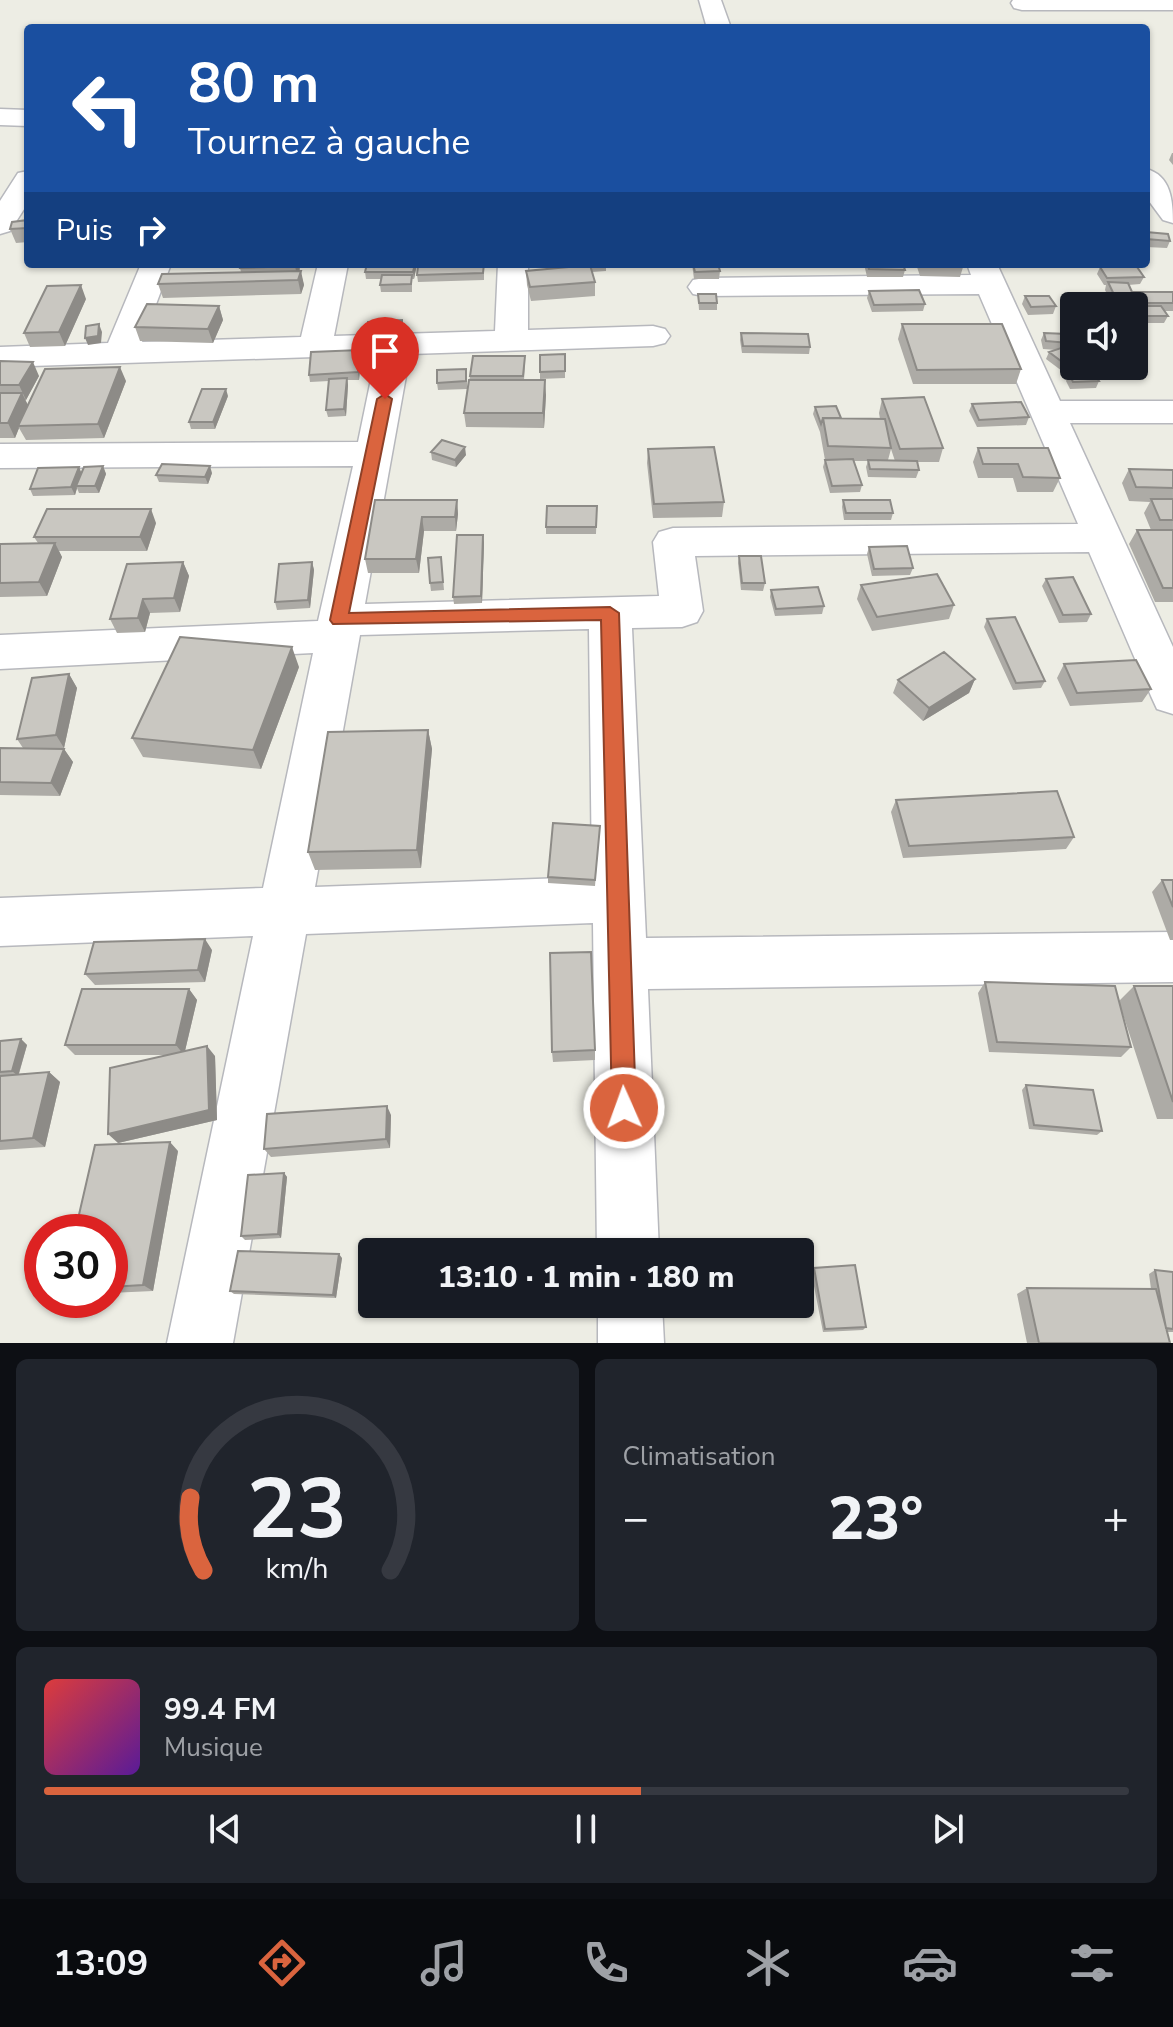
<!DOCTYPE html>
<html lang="fr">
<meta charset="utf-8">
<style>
:root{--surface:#171b24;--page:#20242c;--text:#f1f3f6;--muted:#9ea1a6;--line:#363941;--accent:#da643e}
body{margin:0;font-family:"Nunito Sans",sans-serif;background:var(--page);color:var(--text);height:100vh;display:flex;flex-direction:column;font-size:30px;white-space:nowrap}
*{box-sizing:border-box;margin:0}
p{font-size:26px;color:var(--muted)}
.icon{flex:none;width:44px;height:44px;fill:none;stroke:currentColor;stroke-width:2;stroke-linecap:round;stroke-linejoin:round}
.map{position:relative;height:1343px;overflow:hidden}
.side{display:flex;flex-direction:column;gap:16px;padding:16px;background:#0d0f14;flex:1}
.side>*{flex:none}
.hud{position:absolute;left:24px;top:24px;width:1126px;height:244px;border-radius:8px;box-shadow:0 2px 6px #0004;background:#1a4fa0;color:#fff;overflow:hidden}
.tools{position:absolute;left:1060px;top:292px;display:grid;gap:16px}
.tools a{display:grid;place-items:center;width:88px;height:88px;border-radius:8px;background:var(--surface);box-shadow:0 2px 6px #0004;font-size:40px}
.speed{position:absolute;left:24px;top:1214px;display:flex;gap:16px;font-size:40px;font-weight:700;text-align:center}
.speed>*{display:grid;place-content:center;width:104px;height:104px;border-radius:50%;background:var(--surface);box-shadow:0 2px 6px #0004;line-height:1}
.speed .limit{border:12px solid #d22;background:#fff;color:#111}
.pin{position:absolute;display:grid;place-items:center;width:68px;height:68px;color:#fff;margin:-82px -34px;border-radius:50% 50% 50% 0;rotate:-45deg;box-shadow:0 0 8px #0007}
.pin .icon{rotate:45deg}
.me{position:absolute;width:88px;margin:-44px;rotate:358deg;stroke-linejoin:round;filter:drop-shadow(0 0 6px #0008)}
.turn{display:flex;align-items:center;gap:28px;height:168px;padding:0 32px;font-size:36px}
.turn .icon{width:104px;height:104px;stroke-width:2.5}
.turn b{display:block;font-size:56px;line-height:68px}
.then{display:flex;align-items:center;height:76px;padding:0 32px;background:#0003;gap:16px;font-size:30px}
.big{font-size:60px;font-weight:800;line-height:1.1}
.side .card{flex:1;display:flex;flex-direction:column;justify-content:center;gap:12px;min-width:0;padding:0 28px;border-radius:12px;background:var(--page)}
.side .dial{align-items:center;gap:0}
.dial svg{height:208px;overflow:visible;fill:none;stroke:var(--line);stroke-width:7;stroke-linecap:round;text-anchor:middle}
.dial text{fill:var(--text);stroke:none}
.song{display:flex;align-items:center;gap:24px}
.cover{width:96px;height:96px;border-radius:12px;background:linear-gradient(135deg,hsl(0 70% 55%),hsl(270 70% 35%))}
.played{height:8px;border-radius:4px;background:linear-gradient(90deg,var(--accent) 55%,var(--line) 55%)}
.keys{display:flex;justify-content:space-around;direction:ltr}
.heat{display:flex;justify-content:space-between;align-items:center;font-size:44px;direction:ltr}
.side .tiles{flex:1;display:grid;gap:16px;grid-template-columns:1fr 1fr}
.card:last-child{grid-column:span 2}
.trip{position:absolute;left:358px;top:1238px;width:456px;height:80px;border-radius:8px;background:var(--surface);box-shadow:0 2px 6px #0004;font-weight:800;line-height:80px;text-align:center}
.tab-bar{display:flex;height:128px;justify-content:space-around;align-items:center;background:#090b0e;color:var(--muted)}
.tab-bar .icon{width:56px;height:56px}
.tab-bar .current{color:var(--accent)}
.tab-bar b{font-size:36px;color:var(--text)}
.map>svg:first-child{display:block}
</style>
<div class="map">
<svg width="1173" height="1343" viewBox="0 0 1173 1343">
<rect width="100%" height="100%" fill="#edede4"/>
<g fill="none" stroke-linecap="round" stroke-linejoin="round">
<g stroke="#b7b8bd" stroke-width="3">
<path id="minor" d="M699 0H721L731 28H707Z
M1013 0H1173V10H1022L1014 8 1011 3Z
M0 109 28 110V126L0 125Z
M1146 169C1171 175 1173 201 1173 223L1163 220 1146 197Z
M28 171V203L10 231 0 234V201L18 173Z
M141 264H171L142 342 301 337 318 264H348L334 336 495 331 498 264H528V330L653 326 665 329 670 336 665 343 653 346 410 354 365 604 659 596 653 542 659 532 673 528 1078 524 979 294 704 296 693 294 688 287 693 280 704 278 971 275 967 264H997L1060 401H1173V423H1070L1173 647V714L1157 709 1151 696 1089 552 695 556 703 611 697 622 682 627 632 628 646 938 1173 932V982L648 989 659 1252H597L593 923 306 934 233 1343H167L253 936 0 946V898L263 888 313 653 0 669V635L318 621 353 466 0 468V444L358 442 376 355 0 367V347L108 343ZM589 629 592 877 315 887 360 635Z
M598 1304H662L664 1343H598Z"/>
</g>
<use href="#minor" fill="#fff" fill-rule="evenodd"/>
</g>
<path fill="#adaba6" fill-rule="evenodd" d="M1172 153H1173V165L1169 160Z
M28 220V242L16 243 10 229Z
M1146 232 1170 241 1167 248 1146 247Z
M300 264V271L304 285 301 294 163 298 158 284 241 272 240 268Z
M367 264H417L414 279H412V292H381L380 285 381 279H366L365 272Z
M420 264H437L436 265 484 264V280L418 282 417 275Z
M564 264H606V271L592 272 595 282V296L531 301 527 285 526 271 564 268Z
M692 264H718L720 271 719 279H694Z
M864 264H903L905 270 903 277H867Z
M916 264H964L960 277 920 276Z
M1100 267 1144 277 1140 284 1128 285 1132 292H1173V311H1164L1168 316 1164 323H1134V306H1113L1105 290 1106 285H1104L1097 274Z
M869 291 925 304 923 311 872 312 867 298Z
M698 294 717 303V310H699Z
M1025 296 1056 306 1053 314 1028 315 1022 304Z
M86 299 65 346 30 347 24 333Z
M219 306 223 320 213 343 140 341 135 327Z
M402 320 403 337 368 339 367 332Z
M902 324 1021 369 1016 384H913L898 339Z
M741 333 810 347 809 354 742 353 740 340Z
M1044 333 1069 343 1066 350H1065L1079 370 1066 374 1046 359 1049 352 1056 350 1043 349 1041 340Z
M360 350 361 357 359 380H347L348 385 346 416 328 417 326 410 329 381 310 382 309 375Z
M565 354V378L540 379V355Z
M0 361 39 376 26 400H25L28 406 126 381 104 438 26 440 19 428 15 438H0Z
M525 364 524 380 546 395 544 428 466 427 464 413 470 376Z
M1069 374 1099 381 1096 388 1070 389 1066 381Z
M467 376V389L438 390 437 383Z
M228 396 215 429H191L189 422Z
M882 399 943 448 939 462H917L919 470 916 478 868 477 866 467 868 461H854L862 485 860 492 830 493 823 467 825 460 820 432 813 414 815 407 841 418 880 419 879 413ZM891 449 895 461 888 460Z
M972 404 1029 417 1026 425 977 427 969 411Z
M978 448 1060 478 1053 492H1017L1013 478H978L973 462Z
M648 449 724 502 722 517 653 518 647 463Z
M431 452 466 455 456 467 432 460Z
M103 466 106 474 99 493H79L77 488 75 495 33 496 30 489Z
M1129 469 1173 470V602H1155L1129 544 1137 530H1151L1144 513 1150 502 1129 501 1122 483Z
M212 473 208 484 159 482 156 475Z
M375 500H457L458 514 456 531H424L419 573H368L365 559Z
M843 500 893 513 891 520H844L842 507Z
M597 506 596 534H546V527Z
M156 523 147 551H59L62 557 47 596 0 597V544L38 543 34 537Z
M484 542 482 603 454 604 453 597Z
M869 547 913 568 910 575 872 576 867 554Z
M739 556 765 583 763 591 741 590 738 563Z
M441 557 444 590 431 591 430 583Z
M183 562 189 576 180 612 150 613 145 632 117 633 110 619Z
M312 562 314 570 310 608 277 610 275 602Z
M1046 579 1091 614 1087 622 1059 623 1042 586Z
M861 585 954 605 949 619 872 631 857 599Z
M771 590 824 606 822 614 775 616 770 597Z
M987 619 1045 681 1041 688 1013 690 984 627Z
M1064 664 1151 689 1142 702 1070 706 1057 678Z
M299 667 261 769 143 757 132 738Z
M69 674 77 688 64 748 56 749H64L73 762 60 796 0 795V748H23L17 739Z
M975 679 969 693 923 721 893 693 898 680Z
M428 730 432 749 421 868 315 870 308 852Z
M896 800 1074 837 1066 849 903 858 891 812Z
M600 826 595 886 548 883V877Z
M1162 880H1173V940H1170L1152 892Z
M212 950 205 982 95 985 85 974Z
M985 982 1119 1001 1134 986H1173V1119H1157L1119 1002 1131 1047 1121 1057 989 1052 978 993Z
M189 989 197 1000 185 1051 215 1056 217 1120 118 1143 167 1055H75L65 1045Z
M21 1039 27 1045 19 1074 49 1072 60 1082 45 1147 0 1150V1041Z
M595 1050V1060L553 1062 552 1052Z
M1026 1085 1102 1131 1097 1135 1029 1129 1022 1090Z
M391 1115 390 1148 271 1157 264 1149Z
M178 1151 153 1291 110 1293V1232Z
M284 1173 287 1177 281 1238 245 1240 241 1236Z
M342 1258 336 1298 234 1294 230 1291Z
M814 1268 866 1327 863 1330 823 1332 811 1271Z
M1155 1270 1173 1272V1332H1167L1170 1343H1027L1017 1294 1027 1288 1151 1289 1149 1274Z"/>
<path fill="#8d8b87" d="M295 264H300L298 279 301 271 304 285 301 294 295 266Z
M415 264H417L414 279 413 272Z
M81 285 86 299 65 346 59 332Z
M219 306 223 320 213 343 208 329Z
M99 324 102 332 101 343 88 345 85 338Z
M360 350 361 357 359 380 358 372Z
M33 362 39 376 26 400 19 385Z
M1074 366H1080L1079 370 1066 374 1069 367Z
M120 367 126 381 104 438 98 424Z
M347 378 348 385 346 416 344 409Z
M545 380 546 395 544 428 543 413Z
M226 389 228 396 215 429 213 422Z
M22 393 29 407 18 426 19 428 15 438 8 423Z
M465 447 466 455 456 467 455 460Z
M103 466 106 474 99 493 95 486Z
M210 466 212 473 208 484 205 477Z
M79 467 82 474 76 486 77 488 75 495 71 487Z
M457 500 458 514 456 531 455 517Z
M151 509 156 523 147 551 140 537Z
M422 517 424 531 419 573 416 559Z
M483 535 484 542 482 603 481 596Z
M55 543 62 557 47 596 39 582Z
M183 562 189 576 180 612 174 598Z
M312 562 314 570 310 608 308 600Z
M143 599 150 613 145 632 138 618Z
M292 647 299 667 261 769 253 750Z
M69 674 77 688 64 748 56 735Z
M975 679 969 693 923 721 929 708Z
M428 730 432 749 421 868 417 850Z
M64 749 73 762 60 796 51 783Z
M205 939 212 950 205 982 198 970Z
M189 989 197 1000 184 1055 176 1045Z
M21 1039 27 1045 18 1076 12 1071Z
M207 1046 215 1056 217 1120 118 1143 108 1134Z
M49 1072 60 1082 45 1147 33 1138Z
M387 1106 391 1115 390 1148 386 1139Z
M170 1142 178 1151 153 1291 143 1285Z
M284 1173 287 1177 281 1238 278 1234Z
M339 1254 342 1258 336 1298 333 1295Z"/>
<path fill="#c9c7c1" stroke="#8d8b87" stroke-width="2" d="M28 220V228L10 229 12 222Z
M1146 232 1168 234 1170 241 1146 239Z
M241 264H295V266L240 268Z
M367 264H415L413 272H365Z
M484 264 483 273 417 275 418 266Z
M564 264H606L564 265Z
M693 264H718L720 271 695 272Z
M868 264H903L905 270 869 269Z
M590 265 595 282 530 287 526 271Z
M1100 267H1137L1144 277 1107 278Z
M301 271 298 280 158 284 162 274Z
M382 275H412L411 284 380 285Z
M1108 282 1128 283 1132 292H1173V303H1118Z
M81 285 59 332 24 333 47 286Z
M919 290 925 304 874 305 869 291Z
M698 294H716L717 303H699Z
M1025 296H1049L1056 306 1031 307Z
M147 304 219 306 208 329 135 327Z
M1134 306H1161L1168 316H1134Z
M402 320V330L367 332 368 322Z
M99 324 98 336 85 338 86 326Z
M902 324H1002L1021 369 917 370Z
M741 333 808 334 810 347 743 346Z
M1044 333 1067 334 1069 343 1046 341Z
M1061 348 1074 357V365L1069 367 1049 352Z
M360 350 358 372 309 375 311 352Z
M565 354V371L540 372V355Z
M473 356H525L523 376H470Z
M0 361 33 362 19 385H0Z
M120 367 98 424 18 426 45 369Z
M466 369V381L437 383V370Z
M1094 373 1099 381 1073 382 1069 374Z
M347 378 344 409 326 410 329 379Z
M469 380H545L543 413H464Z
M202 389H226L213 422H189Z
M0 393H22L8 423H0Z
M924 397 943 448 900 449 882 399Z
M1021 402 1029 417 979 420 972 404Z
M836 406 841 418H823L821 424 815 407Z
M823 418 885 419 891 448 828 446Z
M442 440 465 447 455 460 431 452Z
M714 447 724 502 654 504 648 449Z
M978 448H1048L1060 478 1023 477 1018 464H983Z
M853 459 862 485 832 486 825 460Z
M868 460 917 461 919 470 870 469Z
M162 464 210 466 205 477 156 475Z
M103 466 95 486H76L84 467Z
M79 467 71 487 30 489 38 468Z
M1129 469 1173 470V488L1136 487Z
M1151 499H1173V520H1160Z
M375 500H457L455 517H422L416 559H365Z
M843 500H890L893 513H846Z
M547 506H597L596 527H546Z
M47 509H151L140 537H34Z
M1137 530H1173V588H1163Z
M457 535H483L481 596 453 597Z
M55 543 39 582 0 583V544Z
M907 546 913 568 874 569 869 547Z
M739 556H761L765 583H742Z
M441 557 443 582 430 583 428 558Z
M183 562 174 598 143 599 138 618 110 619 127 564Z
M312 562 308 600 275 602 279 564Z
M937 574 954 605 877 617 861 585Z
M1073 577 1091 614 1063 615 1046 579Z
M818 587 824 606 776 609 771 590Z
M1015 617 1045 681 1016 683 987 619Z
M180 637 292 647 253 750 132 738Z
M944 652 975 679 929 708 898 680Z
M1136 660 1151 689 1077 693 1064 664Z
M69 674 56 735 17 739 32 678Z
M428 730 417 850 308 852 328 732Z
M0 748 64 749 51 783 0 782Z
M1057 791 1074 837 909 846 896 800Z
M553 823 600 826 595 880 548 877Z
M1162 880H1173V907Z
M205 939 198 970 85 974 94 942Z
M591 952 595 1050 552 1052 550 953Z
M985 982 1115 986 1131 1047 997 1042Z
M1134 986H1173V1102Z
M82 989H189L176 1045H65Z
M21 1039 12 1071 0 1072V1041Z
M207 1046 209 1110 108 1134 110 1068Z
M49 1072 33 1138 0 1141V1076Z
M1026 1085 1093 1090 1102 1131 1034 1125Z
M387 1106 386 1139 264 1149 267 1114Z
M170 1142 143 1285 110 1287V1232H75L95 1145Z
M284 1173 278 1234 241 1236 248 1175Z
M498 1245H556V1252H498Z
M238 1251 339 1254 333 1295 230 1291Z
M855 1265 866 1327 825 1329 814 1268Z
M1155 1270 1173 1272V1329L1166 1328Z
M1027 1288 1156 1289 1170 1343H1039Z"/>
<path fill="#da643e" stroke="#8e4128" stroke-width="2" d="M385 394 392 399 349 613 610 607 619 613 636 1108 633 1116 624 1120 615 1116 612 1108 601 620 333 624 330 620 377 399Z"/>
</svg>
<div class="tools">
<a><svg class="icon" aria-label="sound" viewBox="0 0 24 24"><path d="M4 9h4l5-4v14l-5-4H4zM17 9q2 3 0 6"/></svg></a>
</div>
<div class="speed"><div class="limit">30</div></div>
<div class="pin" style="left:385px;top:399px;background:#d93025"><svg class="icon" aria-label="arrive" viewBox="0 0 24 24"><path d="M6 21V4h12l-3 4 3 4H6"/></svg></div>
<svg class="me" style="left:624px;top:1108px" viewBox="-20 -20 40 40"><circle r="17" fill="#da643e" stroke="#fff" stroke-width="3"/><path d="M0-11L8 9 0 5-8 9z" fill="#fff"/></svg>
<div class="trip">13:10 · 1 min · 180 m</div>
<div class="hud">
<div class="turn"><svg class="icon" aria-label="left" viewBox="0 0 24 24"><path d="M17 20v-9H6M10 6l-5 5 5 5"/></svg><div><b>80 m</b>Tournez à gauche</div></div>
<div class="then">Puis<svg class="icon" aria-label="right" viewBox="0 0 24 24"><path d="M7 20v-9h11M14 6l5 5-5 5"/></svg></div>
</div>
</div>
<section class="side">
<div class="tiles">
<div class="card dial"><svg viewBox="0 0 100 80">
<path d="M14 69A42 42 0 1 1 86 69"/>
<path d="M14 69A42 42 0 0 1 9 41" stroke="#da643e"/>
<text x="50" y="56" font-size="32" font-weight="700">23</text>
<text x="50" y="72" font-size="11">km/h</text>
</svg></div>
<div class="card"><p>Climatisation</p>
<div class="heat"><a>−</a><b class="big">23°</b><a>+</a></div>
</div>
<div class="card">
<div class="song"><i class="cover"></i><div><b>99.4 FM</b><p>Musique</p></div></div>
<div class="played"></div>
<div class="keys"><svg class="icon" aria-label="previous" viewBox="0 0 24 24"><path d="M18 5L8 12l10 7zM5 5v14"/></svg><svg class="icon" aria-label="pause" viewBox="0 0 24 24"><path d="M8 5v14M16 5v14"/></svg><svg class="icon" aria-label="next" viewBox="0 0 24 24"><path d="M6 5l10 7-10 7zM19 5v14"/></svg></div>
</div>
</div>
</section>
<nav class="tab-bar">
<b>13:09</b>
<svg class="icon current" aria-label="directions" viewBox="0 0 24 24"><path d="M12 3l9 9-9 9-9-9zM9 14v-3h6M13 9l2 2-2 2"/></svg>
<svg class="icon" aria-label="music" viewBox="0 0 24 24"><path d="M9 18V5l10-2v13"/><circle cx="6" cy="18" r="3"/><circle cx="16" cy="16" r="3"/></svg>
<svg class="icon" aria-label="phone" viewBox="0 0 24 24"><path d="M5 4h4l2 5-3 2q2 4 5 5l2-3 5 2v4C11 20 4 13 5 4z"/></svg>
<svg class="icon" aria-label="climate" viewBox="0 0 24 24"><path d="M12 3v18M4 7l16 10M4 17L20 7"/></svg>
<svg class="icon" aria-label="car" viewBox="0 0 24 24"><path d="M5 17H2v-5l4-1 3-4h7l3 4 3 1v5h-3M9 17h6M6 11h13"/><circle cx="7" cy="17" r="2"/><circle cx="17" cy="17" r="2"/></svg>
<svg class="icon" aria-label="filters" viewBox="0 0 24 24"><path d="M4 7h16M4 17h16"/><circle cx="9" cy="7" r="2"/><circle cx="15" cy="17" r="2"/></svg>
</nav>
